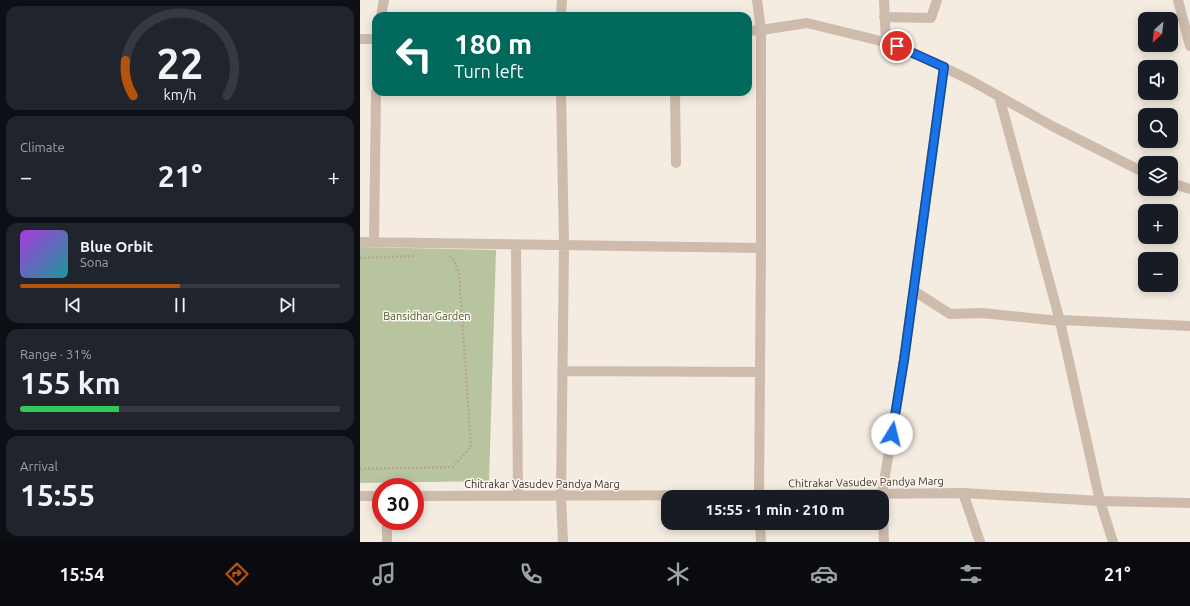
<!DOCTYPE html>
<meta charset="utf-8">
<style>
:root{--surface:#171b24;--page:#20242c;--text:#f1f3f6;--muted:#9ea1a6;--line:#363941;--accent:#b45309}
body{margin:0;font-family:Ubuntu,sans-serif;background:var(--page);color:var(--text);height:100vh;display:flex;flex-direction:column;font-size:15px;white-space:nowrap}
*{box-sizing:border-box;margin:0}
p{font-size:13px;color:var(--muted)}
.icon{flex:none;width:22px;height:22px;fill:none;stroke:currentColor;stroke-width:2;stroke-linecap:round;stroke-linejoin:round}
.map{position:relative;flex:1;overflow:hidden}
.sheet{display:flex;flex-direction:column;gap:6px;padding:6px;background:#0d0f14;width:360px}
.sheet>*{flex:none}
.banner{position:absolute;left:12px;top:12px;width:380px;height:84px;border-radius:12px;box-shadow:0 2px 10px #0003;background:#00695c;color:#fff;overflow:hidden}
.needle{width:26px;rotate:207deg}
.fabs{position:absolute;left:778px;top:12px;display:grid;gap:8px}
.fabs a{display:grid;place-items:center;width:40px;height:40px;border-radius:8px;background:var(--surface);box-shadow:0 2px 10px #0003;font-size:20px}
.speed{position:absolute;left:12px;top:478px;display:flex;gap:8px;font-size:20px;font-weight:700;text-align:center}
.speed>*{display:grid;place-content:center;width:52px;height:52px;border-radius:50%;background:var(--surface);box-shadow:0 2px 10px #0003;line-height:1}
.speed .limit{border:6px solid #d22;background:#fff;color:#111}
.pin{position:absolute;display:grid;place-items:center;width:34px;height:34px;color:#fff;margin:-17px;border:2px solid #fff;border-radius:50%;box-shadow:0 1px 4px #0007}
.me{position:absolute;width:44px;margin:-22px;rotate:9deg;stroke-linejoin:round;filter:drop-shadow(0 0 3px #0008)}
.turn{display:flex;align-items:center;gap:14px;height:84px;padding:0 16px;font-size:18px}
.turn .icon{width:52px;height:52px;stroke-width:2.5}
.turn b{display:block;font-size:28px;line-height:34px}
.big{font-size:30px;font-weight:600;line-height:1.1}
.sheet .card{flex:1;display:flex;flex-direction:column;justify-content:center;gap:6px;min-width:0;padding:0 14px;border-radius:12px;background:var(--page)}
.sheet .dial{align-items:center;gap:0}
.dial svg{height:104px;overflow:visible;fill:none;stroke:var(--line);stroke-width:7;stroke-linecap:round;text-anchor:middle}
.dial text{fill:var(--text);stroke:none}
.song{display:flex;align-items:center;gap:12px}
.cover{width:48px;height:48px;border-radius:6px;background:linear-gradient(135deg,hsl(280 70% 55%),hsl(180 70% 35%))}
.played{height:4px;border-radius:2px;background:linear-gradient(90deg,var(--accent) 50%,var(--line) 50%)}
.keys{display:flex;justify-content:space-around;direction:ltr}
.heat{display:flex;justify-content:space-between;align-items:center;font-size:22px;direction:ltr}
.charge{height:6px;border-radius:3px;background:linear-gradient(90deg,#34c759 31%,var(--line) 0)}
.trip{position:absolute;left:301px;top:490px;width:228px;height:40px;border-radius:12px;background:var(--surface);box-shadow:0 2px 10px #0003;font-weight:600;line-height:40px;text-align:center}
.tab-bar{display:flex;height:64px;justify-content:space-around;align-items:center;background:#090b0e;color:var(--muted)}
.tab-bar .icon{width:28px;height:28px}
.tab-bar .on{color:var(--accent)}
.tab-bar b{font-size:18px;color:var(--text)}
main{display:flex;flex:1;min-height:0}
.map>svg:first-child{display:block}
</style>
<main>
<section class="sheet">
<div class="card dial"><svg viewBox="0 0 100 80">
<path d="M14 69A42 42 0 1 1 86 69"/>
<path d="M14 69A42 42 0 0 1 8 42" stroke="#b45309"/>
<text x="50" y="56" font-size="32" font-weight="700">22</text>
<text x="50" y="72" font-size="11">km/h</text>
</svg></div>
<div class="card"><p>Climate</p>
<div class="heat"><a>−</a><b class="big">21°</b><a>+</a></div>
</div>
<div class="card">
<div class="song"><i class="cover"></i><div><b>Blue Orbit</b><p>Sona</p></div></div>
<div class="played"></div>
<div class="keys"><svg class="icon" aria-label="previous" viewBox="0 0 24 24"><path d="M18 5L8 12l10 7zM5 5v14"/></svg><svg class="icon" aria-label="pause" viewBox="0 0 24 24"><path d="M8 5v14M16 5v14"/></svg><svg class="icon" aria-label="next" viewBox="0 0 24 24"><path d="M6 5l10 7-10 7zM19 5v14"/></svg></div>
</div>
<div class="card"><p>Range · 31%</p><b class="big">155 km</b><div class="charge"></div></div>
<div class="card"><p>Arrival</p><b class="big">15:55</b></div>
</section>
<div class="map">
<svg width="830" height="542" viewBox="0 0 830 542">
<rect width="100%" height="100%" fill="#f4ebe1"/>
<path fill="#b8c4a0" d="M0 247 136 250 129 481 0 483Z"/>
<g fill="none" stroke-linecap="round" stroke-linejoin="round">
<path stroke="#b9a596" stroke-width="2.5" stroke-dasharray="2 2" stroke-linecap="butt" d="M0 258 56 256
M0 469 93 467 111 446 99 273 94 261 89 255"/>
<path stroke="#cdbbac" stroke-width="10" d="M397 0 401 30V248L399 497
M524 0 526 43
M818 0 830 46
M21 16 24 0
M201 16 202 0
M524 17 571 18 577 0
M388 31 401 30 447 23 537 45 610 80 692 126 785 173
M0 39H16
M201 92 204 245 201 496 203 542
M315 92 316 163
M639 96 700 321 740 501 753 542
M811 183 830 189
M0 242 401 248
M14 242 16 92
M156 245 158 496
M554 291 590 314 622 313 700 321V320L830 326
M202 371 400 372
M603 493 620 542
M0 496H21
M55 496 399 495 603 493 740 501 830 503
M27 521V542
M400 523 401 542
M524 542 522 494 544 360 584 67"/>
</g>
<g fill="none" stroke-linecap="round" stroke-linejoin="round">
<g stroke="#114b97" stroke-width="10">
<path id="route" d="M532 434 544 360 584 67 537 46"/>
</g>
<use href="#route" stroke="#1a73e8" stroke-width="7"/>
</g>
<g text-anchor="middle" stroke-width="3" stroke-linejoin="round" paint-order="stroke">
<g font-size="11" fill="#4a5a2e" stroke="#fbf5ee">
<text x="67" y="320">Bansidhar Garden</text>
</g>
<g font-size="11" fill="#3b302b" stroke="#fbf5ee">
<text transform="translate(506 482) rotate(-1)" y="4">Chitrakar Vasudev Pandya Marg</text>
<text x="182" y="488">Chitrakar Vasudev Pandya Marg</text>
</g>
</g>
</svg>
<div class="fabs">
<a><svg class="needle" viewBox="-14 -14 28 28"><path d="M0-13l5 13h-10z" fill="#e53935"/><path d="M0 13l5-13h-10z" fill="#9ea1a6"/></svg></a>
<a><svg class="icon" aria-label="sound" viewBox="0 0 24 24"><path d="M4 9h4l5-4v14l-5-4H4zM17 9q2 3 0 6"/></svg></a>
<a><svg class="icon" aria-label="search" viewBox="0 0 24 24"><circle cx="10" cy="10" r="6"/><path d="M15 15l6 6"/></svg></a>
<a><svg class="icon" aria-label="layers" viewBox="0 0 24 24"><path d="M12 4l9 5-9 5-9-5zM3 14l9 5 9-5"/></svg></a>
<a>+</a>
<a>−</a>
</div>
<div class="speed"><div class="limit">30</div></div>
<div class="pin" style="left:537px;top:46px;background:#d93025"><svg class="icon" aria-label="arrive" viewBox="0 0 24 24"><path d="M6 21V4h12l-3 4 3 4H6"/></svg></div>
<svg class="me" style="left:532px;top:434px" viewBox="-20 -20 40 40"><circle r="19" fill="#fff"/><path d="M0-13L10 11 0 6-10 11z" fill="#1a73e8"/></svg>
<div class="trip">15:55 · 1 min · 210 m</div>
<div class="banner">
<div class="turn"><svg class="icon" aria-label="left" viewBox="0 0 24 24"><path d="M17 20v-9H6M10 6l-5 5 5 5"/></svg><div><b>180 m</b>Turn left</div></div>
</div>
</div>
</main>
<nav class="tab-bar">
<b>15:54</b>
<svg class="icon on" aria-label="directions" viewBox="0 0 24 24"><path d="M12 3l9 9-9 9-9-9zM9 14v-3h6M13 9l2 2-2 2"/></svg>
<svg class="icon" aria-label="music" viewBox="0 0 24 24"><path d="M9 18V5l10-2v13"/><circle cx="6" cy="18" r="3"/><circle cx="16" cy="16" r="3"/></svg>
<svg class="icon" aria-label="phone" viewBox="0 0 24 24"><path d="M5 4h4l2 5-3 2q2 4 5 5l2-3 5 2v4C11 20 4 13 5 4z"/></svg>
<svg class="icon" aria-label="climate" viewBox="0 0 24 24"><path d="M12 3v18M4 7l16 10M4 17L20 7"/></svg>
<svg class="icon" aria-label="car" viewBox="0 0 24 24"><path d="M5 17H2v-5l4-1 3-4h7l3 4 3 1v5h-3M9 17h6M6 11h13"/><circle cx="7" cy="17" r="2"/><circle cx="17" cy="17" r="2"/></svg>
<svg class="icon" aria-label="filters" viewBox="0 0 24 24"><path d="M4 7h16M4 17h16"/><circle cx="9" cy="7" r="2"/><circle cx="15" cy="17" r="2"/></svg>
<b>21°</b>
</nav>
